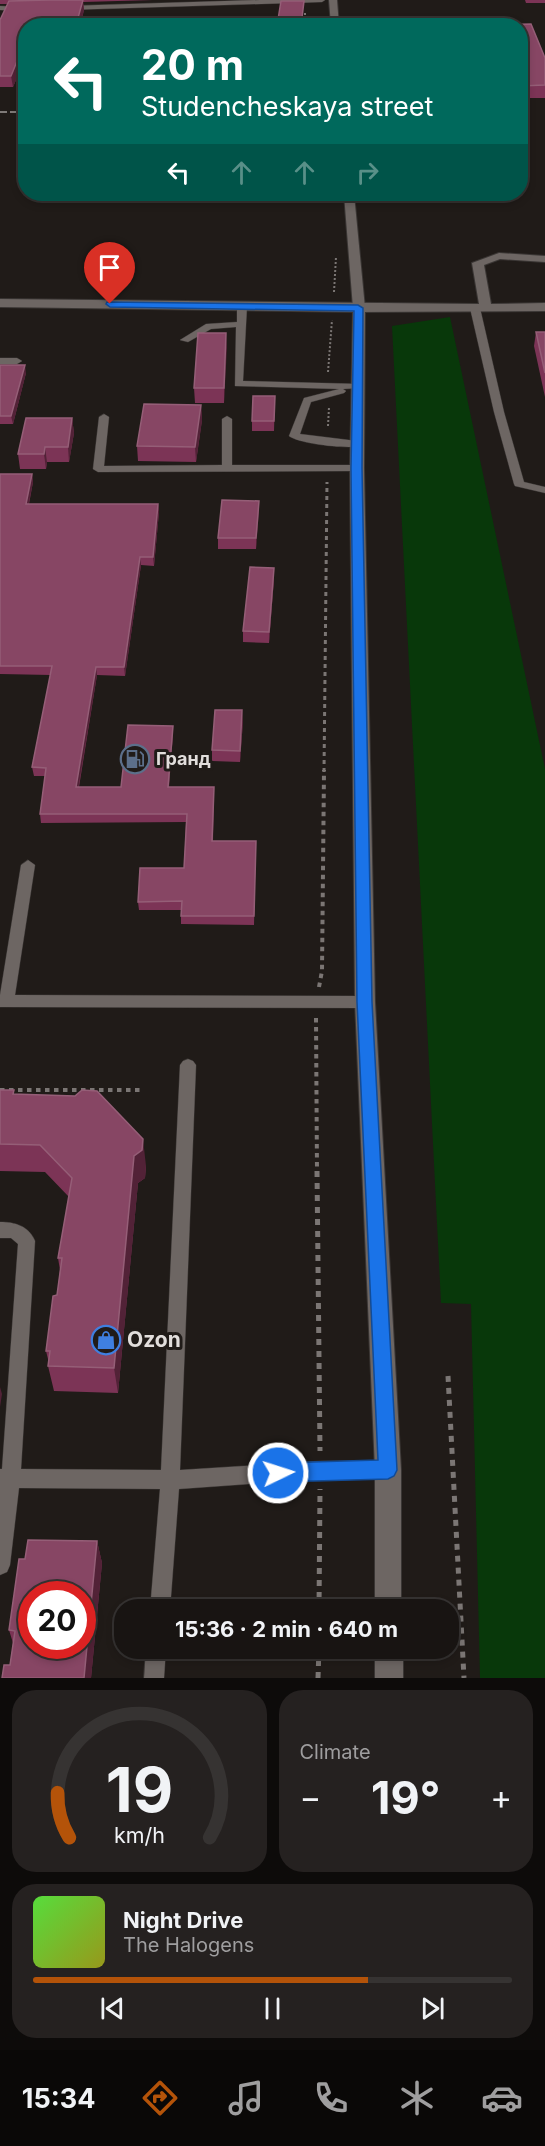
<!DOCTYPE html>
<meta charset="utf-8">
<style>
:root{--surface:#181412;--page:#252120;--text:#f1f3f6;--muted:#9f9e9f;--line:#363332;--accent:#b45309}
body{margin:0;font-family:Inter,sans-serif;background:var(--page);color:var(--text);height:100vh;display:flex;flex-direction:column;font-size:22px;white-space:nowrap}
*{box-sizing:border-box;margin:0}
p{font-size:20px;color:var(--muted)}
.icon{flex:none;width:33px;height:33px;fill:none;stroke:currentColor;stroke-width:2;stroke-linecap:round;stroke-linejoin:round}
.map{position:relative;height:1678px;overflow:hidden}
.side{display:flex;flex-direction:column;gap:12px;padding:12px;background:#0d0b0a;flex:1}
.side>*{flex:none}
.top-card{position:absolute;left:18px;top:18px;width:510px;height:183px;border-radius:24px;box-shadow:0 3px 9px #0003,0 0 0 2px var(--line);background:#00695c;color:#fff;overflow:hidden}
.speed{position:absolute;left:18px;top:1581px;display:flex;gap:12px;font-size:30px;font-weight:700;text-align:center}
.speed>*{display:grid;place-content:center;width:78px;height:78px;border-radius:50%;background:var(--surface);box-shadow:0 3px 9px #0003,0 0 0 2px var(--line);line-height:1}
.speed .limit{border:9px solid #d22;background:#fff;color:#111}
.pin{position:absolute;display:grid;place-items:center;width:51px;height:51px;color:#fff;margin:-62px -26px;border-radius:50% 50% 50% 0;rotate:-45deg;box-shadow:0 0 6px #0007}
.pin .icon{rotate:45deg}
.me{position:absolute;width:66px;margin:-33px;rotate:86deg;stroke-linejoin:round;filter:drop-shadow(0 0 4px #0008)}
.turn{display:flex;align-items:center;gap:21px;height:126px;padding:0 24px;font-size:27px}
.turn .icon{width:78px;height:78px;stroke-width:2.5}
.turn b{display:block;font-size:42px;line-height:51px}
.lanes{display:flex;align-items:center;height:57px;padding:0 24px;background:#0003;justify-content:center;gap:30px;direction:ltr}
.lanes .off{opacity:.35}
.big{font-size:45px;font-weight:700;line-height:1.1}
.side .card{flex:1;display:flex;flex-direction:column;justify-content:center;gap:9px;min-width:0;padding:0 21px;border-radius:24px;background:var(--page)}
.side .dial{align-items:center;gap:0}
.dial svg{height:156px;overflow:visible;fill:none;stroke:var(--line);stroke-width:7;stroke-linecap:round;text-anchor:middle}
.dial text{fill:var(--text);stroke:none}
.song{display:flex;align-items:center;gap:18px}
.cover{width:72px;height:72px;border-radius:9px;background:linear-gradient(135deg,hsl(110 70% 55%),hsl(60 70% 35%))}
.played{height:6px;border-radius:3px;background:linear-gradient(90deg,var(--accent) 70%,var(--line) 70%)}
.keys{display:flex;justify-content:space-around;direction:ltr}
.heat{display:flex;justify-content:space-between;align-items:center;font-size:33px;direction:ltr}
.side .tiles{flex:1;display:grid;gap:12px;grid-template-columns:1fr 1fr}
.card:last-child{grid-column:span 2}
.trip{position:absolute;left:114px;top:1599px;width:345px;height:60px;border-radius:24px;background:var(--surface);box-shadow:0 3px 9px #0003,0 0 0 2px var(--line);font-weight:700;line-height:60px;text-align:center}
.dock{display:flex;height:96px;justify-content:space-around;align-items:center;background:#0a0807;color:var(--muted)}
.dock .icon{width:42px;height:42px}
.dock .on{color:var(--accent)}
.dock b{font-size:27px;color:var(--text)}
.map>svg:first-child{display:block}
</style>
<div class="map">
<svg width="545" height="1678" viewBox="0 0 545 1678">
<rect width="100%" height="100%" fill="#201b18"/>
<path fill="#08380a" d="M450 317 545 769V1678H480L471 1304 441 1303 392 326Z"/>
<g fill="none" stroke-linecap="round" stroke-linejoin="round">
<g stroke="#3a3634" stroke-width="1">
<path id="lane" d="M260 0H325L322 2 66 10 63 8 66 6Z
M0 6 23 7 26 9 23 11 0 10Z
M242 303 247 306 243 381 361 384V388L343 389 346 391 344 393 311 402 300 434 357 441 362 444 361 446C346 449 300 444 289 436L304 398 339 389 235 386 236 327 211 329 188 342 180 340 206 324 237 322V306Z
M475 305 480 308 504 412 524 482 545 487V493L515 486 514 484 494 412 470 308Z
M0 358H17L22 361 17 364H0Z
M104 414 109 417 104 466 222 465V419L227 416 232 419V465H357L362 468 357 471 98 472 93 469 99 417Z
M28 860 35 865 15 995 365 996 370 998 372 1002 370 1006 365 1008 0 1007V995L21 865Z
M188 1059 193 1061 196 1065 180 1470 321 1461H388L395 1463 397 1470 395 1477 388 1479H321L179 1489 170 1610H150L160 1489 19 1488 10 1565 7 1572 0 1575V1469H2L18 1244 11 1238H0V1222C15 1222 29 1226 35 1241L21 1469 161 1470 180 1065 183 1061Z
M146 1648H166L164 1678H144Z"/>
</g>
<g stroke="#3a3634" stroke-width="2">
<path id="street" d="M499 253 545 256V262L500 259 484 265 491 304 545 303V311L359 312 0 307V299L479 304 472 263Z"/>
</g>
<g stroke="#3a3634" stroke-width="2">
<path id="secondary" d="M329 0H337L339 26H331Z
M344 194H354L365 308 364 468 375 1002 401 1470V1610H375V1470L355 1002 350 468 353 308Z
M375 1648H403V1678H375Z"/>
</g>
<path stroke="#7b7674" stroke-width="2" stroke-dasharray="2 2" stroke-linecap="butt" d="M305 13V26
M334 292 336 257
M328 372 332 320
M328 426 329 407"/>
<path stroke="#7b7674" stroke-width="3" stroke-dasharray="4 4" stroke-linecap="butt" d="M324 772 327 482"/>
<path stroke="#7b7674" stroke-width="4" stroke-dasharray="4.5 4.5" stroke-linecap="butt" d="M319 987 322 971 324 770
M316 1018 317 1173
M0 1090H142"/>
<path stroke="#7b7674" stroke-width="5" stroke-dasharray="6 6" stroke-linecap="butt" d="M317 1171 320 1451
M448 1376 464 1678
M319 1610 320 1489
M318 1678 319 1648"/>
<use href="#lane" fill="#6d6663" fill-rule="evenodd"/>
<use href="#street" fill="#6d6663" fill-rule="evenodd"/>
<use href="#secondary" fill="#6d6663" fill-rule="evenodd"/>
<path stroke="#7f7a78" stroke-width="2" stroke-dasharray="7 3" stroke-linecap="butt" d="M0 112H26"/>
</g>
<path fill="#7c3456" d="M0 0H153L83 2 84 10 80 26H26V66H22L13 87H0V20L8 4H0Z
M525 0H545V3H526Z
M520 26 545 58V98H520Z
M536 332H545V397L534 346Z
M226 333 224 403H195L194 388Z
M0 365 26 373 13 424H0Z
M275 396 274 431H252V421Z
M201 405 202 420 196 462 138 461 137 446Z
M72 418 74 433 69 462H47L46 469H20L18 454Z
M0 474H32L33 482 29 504H158L159 512 154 566 141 565 125 676 97 675 79 787H121L173 726V734L169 787 214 795 213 841H256L254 925 181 924V910H139L138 902 184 868 186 822 41 823 40 814 45 776H34L32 767 51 675 0 674Z
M259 501 256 549H218V538Z
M274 579 269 643 243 642V631Z
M243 721 240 762 212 761V750Z
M0 1090 14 1094 146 1166 145 1178 138 1183 118 1393 54 1391 48 1366 49 1363 46 1351 57 1295 60 1270 58 1258 69 1197 45 1172 0 1171Z
M97 1541 102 1563 91 1678H2L10 1665 13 1643 9 1630 25 1559Z"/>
<path fill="#522237" d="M83 0 84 10 80 26H76Z
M20 54 22 66 13 87 11 76Z
M226 333 227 348 224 403V388Z
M25 365 26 373 13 424 11 416Z
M201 405 202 420 196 462 195 447Z
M72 418 74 433 69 462 68 447Z
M45 447 47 462 46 469 44 454Z
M32 474 33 482 27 512 26 504Z
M259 501V511L256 549V538Z
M158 504 159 512 154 566 153 557Z
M140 557 141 565 125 676 124 667Z
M274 568V579L269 643V632Z
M96 667 97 675 77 796 76 787Z
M242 710 243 721 240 762V751Z
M173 726V734L168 795V787Z
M143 1139 146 1166 145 1178 138 1183 118 1393 114 1368 134 1156Z
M0 1387 2 1394 0 1407Z
M97 1541 102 1563 91 1678H84Z"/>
<path fill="#874664" stroke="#955e77" stroke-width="1.5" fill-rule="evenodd" d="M49 0H83L76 25 26 26V54H20L11 76H0V20L9 1Z
M281 1H304L301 26H277Z
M531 24 545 58V85L520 86V26L472 25Z
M536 332H545V373Z
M198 333H226L224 388H194Z
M0 365H25L11 416H0Z
M253 396H275L274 421H252Z
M144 404 201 405 195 447 137 446Z
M26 418H72L68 447H45L44 454H18Z
M0 474H32L26 504H158L153 557H140L124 667H96L76 787H121L128 725 173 726 168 787H214L212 841H256L254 916H181L182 901 138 902 140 868H184L187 814H40L46 768 32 767 52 666H0Z
M222 500 259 501 256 538H218Z
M250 567 274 568 269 632 243 631Z
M215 710H242L240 751 212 750Z
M0 1090H14L13 1094 75 1096 82 1090 97 1091 143 1139 142 1150 134 1156 114 1368 48 1366 50 1351H46L53 1296 57 1295 62 1258H58L72 1178 40 1145 0 1144Z
M28 1540 97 1541 84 1678H2L4 1665H10L15 1631 9 1630 19 1559H25ZM32 1594H82V1646H32Z"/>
<path fill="#1a73e8" stroke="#114b97" stroke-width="1.5" d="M107 302 358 305 363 308 362 468 372 1002 397 1470 394 1476 388 1479 278 1482 271 1479 268 1473 271 1466 278 1463 378 1460 357 1002 351 468 354 311 110 307 106 304Z"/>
<defs>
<g id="fuel-ring" transform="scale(1.5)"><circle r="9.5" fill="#201b18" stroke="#5c6f8a" stroke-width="1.5"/><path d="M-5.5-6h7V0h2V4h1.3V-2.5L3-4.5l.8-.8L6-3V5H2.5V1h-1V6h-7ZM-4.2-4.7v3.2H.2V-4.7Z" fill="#5c6f8a"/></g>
<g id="shop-ring" transform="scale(1.5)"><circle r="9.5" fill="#201b18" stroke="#3f7fe0" stroke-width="1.5"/><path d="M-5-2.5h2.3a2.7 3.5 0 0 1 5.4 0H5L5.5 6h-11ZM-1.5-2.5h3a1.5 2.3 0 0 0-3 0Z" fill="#3f7fe0"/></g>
</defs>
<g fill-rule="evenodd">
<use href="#fuel-ring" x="135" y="759"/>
<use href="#shop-ring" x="106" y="1340"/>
</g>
<g text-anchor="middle" stroke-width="6" stroke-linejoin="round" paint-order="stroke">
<g font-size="18" font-weight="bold" fill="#e2dedc" stroke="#201b18" text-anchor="start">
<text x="156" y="765">Гранд</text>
</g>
<g font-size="21" font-weight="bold" fill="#e2dedc" stroke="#201b18" text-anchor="start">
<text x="127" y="1347">Ozon</text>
</g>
</g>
</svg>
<div class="speed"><div class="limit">20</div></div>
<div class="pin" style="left:110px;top:304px;background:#d93025"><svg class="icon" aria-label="arrive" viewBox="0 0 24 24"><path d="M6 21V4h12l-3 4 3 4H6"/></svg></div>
<svg class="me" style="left:278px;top:1473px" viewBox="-20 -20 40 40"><circle r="17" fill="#1a73e8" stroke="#fff" stroke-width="3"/><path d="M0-11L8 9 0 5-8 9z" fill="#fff"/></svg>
<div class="trip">15:36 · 2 min · 640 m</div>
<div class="top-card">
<div class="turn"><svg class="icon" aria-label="left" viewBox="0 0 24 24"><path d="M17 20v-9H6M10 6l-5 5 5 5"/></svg><div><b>20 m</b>Studencheskaya street</div></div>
<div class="lanes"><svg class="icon" aria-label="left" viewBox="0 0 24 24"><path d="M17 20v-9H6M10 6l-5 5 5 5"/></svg><svg class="icon off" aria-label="ahead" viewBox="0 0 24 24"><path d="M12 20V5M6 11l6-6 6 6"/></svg><svg class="icon off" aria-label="ahead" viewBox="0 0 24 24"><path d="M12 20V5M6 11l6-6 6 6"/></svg><svg class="icon off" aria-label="right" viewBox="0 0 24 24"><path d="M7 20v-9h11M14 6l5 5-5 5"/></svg></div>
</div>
</div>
<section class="side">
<div class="tiles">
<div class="card dial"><svg viewBox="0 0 100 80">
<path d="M14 69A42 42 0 1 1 86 69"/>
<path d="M14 69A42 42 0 0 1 8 46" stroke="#b45309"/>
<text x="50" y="56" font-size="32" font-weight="700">19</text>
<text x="50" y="72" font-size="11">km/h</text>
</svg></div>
<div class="card"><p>Climate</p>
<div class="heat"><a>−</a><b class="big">19°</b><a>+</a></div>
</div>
<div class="card">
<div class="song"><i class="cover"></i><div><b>Night Drive</b><p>The Halogens</p></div></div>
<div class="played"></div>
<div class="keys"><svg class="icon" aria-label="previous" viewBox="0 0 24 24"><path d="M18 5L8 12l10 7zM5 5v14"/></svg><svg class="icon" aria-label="pause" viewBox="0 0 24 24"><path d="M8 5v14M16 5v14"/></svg><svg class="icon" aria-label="next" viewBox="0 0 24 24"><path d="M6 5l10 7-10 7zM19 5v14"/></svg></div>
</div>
</div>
</section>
<nav class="dock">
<b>15:34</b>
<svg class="icon on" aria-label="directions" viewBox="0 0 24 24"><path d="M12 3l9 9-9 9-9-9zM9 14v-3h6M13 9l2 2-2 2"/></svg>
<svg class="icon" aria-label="music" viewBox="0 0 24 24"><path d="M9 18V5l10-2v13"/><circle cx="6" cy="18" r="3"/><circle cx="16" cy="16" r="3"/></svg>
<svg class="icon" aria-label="phone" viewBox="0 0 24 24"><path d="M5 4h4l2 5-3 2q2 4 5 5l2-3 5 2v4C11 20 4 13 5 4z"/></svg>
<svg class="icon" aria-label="climate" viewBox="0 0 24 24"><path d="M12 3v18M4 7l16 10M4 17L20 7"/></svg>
<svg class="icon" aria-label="car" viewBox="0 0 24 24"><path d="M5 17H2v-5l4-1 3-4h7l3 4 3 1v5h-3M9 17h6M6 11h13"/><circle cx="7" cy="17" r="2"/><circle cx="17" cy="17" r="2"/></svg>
</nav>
